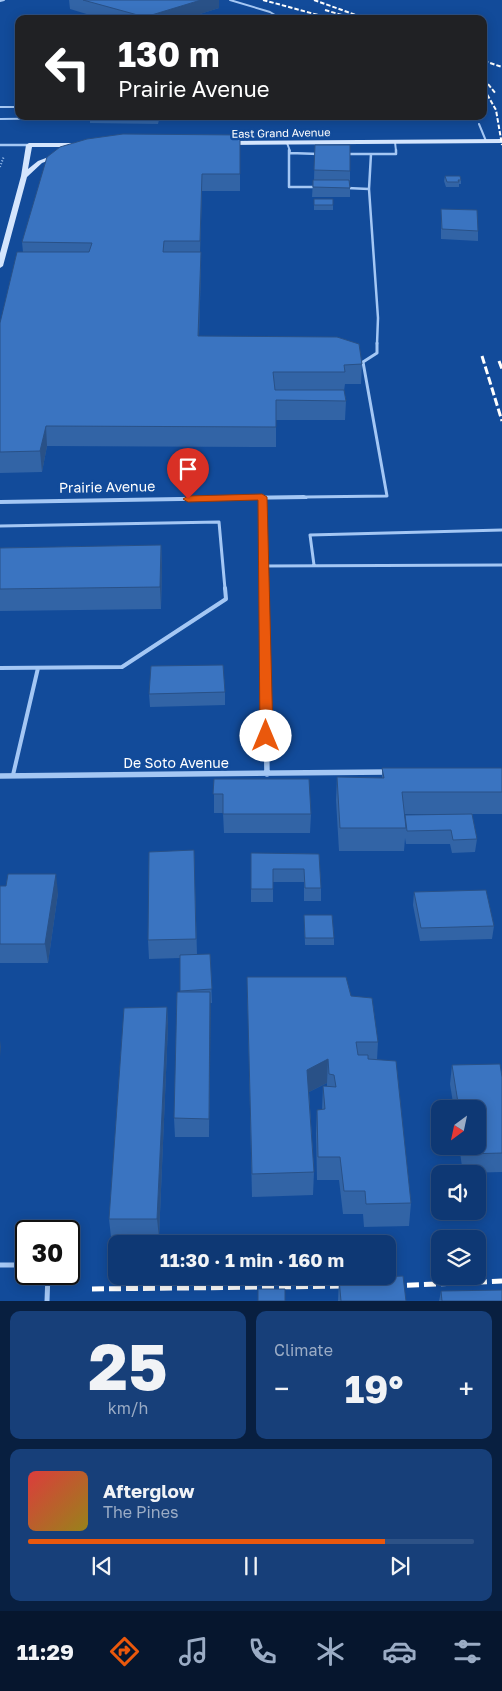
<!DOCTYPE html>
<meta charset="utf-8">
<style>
:root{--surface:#0e3874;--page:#173f79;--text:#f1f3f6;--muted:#9bacc5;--line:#2e5286;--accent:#ea580c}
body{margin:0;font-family:"Golos Text",sans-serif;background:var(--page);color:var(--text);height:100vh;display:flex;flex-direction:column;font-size:19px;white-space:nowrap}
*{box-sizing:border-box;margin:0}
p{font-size:16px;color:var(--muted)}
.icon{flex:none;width:28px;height:28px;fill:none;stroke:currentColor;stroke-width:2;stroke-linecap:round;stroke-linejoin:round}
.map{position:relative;height:1301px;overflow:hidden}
.side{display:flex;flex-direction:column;gap:10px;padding:10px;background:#081f40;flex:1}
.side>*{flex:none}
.guide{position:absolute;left:15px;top:15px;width:472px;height:105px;border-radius:10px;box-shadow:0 2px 12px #0003,0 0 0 1px var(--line);background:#202124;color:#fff;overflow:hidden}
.needle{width:32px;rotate:213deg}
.fabs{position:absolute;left:431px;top:1100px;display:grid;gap:10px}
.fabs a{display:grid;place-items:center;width:55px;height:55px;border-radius:10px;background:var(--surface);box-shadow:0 2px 12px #0003,0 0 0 1px var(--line);font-size:25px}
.speed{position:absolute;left:15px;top:1220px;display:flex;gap:10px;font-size:25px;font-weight:700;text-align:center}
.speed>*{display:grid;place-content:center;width:65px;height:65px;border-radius:50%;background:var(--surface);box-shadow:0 2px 12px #0003,0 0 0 1px var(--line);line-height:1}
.speed .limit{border:2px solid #111;border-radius:8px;background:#fff;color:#111}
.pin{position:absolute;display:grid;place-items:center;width:42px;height:42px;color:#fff;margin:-51px -21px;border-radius:50% 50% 50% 0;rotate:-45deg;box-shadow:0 0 5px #0007}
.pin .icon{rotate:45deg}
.me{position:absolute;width:55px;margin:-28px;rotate:0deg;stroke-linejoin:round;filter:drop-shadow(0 0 4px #0008)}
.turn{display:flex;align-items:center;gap:18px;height:105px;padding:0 20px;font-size:22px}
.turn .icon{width:65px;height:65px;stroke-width:2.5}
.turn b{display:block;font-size:35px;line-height:42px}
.big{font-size:38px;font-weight:700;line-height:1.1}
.side .widget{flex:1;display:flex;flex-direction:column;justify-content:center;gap:8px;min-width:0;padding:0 18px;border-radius:10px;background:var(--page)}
.side .dial{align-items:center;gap:0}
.dial b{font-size:65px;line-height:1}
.song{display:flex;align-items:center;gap:15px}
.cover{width:60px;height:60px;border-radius:8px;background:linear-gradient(135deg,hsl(0 70% 55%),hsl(50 70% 35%))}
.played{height:5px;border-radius:2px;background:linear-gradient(90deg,var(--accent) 80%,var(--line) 80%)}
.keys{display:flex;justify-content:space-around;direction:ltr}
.heat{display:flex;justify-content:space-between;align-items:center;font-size:28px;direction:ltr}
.side .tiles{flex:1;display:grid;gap:10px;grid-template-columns:1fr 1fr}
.widget:last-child{grid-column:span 2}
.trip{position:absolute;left:108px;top:1235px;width:288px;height:50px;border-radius:10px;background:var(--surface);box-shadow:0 2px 12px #0003,0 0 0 1px var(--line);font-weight:700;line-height:50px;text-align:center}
.menu{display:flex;height:80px;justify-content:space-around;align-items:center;background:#06162e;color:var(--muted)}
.menu .icon{width:35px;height:35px}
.menu .selected{color:var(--accent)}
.menu b{font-size:22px;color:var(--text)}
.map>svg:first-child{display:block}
</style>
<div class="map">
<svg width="502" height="1301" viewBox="0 0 502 1301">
<rect width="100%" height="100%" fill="#124b9a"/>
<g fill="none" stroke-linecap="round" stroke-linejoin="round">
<path stroke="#a4c7f4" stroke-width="2" stroke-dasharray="1 2" stroke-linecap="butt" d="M0 167 4 156"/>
<path stroke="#a4c7f4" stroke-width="2" d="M230 0 270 12 280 18 277 19
M0 1 4 0
M0 107H19
M0 119 83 118V116
M479 124 486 141
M395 142 396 151
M287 143 290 151"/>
<path stroke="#a4c7f4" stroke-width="2.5" d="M289 150V187H318
M290 153 319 154
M346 154H396V150
M347 188 369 189 378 318 377 344
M369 189 371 154"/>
<path stroke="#a4c7f4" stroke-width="3" d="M304 497 387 496 363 362 377 353V343
M0 526 219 522 225 589
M314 565 310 535 502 530
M264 566 502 565"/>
<path stroke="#a4c7f4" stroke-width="4" d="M0 668 122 667 226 599 225 588
M13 775 38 668"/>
<path stroke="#a4c7f4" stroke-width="5" d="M0 1265H26
M47 1301 48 1274"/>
<path stroke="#a4c7f4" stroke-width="2.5" d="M0 145H29"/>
<path stroke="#a4c7f4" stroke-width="4.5" d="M263 497 264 589"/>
<path stroke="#a4c7f4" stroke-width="5.5" d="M264 588 267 774
M0 776 387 772"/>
<path fill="#a4c7f4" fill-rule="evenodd" d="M304 495 308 497 307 499 0 504V500Z"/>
<path fill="#d4e5fd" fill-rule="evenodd" d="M502 139V143L228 145 225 143 228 141Z
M29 143H81L84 145 81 147H32L28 169 38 161 59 153 62 155 42 163 27 177 3 266 0 268V253L21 176 26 145Z"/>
<path stroke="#fff" stroke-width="2" stroke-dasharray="4.5 2" stroke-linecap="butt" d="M263 0 333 19
M314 0 367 19
M325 10 355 19
M484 61 502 67
M484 79 496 94
M484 89 496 110 502 145
M383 116 384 121"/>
<path stroke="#fff" stroke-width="3" stroke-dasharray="8 3" stroke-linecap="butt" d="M482 356 502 421
M499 361 502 369"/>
<path stroke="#fff" stroke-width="5" stroke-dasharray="12 5" stroke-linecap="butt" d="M390 1286 502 1281
M92 1289 352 1286"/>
</g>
<path fill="#3264a6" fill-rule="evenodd" d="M69 0H219V8L184 19H103L70 9Z
M90 116H160L158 124 90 123Z
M240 135V191H202L200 252 201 270 199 336 362 364 361 384H345L344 391 346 401 345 420H276V447L47 446 42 472 0 473V323L23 252 22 242Z
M315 145 350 171V197H312L313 180H314Z
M445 176 461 180V184H459V187H446L444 181Z
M314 199H333V210H314Z
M441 209 478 231V241L441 239Z
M161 545 162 567 161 609 0 611V548Z
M225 692V705L150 707 149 694Z
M382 768H502V814H472L477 839 475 852 452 853 450 844H406L405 838 404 851H339L336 800 337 777 382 778ZM405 814H451L405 817Z
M214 779 311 814 310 833H224L223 813H214Z
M194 850 197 954H210L212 1003H210L209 1137H175L174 1118 180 992V958L149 959 148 940Z
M251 853 319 854 321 888V901H304V882H273V902H251Z
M0 886 58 893 48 963H0Z
M414 892 494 926 492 939 420 941 413 905Z
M304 915 334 938V945H305Z
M247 977 351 996 378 1042 377 1060 411 1203 409 1226 364 1227 363 1214H343L339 1180H317L316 1133 317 1110H322L323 1086H327V1083L309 1092 314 1172 313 1195 252 1197Z
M167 1007 168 1026 159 1237H111L109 1219Z
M452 1065 502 1077V1172L463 1173 459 1146H478V1109H454L450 1084Z
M339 1279 406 1301H338Z
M441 1291 502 1301H439Z"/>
<path fill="#295187" d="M201 0H219V8L184 19H145V17Z
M202 174V191L200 259V241Z
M201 252V270L198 354V336Z
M46 426 47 446 42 472 40 451Z
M161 545 162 567 161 609 160 587Z
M56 874 58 893 48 963 45 944Z
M210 992 211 1011 209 1137V1119Z
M167 1007 168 1026 159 1237 157 1219Z
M0 1040 1 1047 0 1057Z
M328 1059 327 1083 307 1093V1070Z"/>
<path fill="#3a74c1" stroke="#295187" d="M83 0H201L145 17Z
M123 134 240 135V174H202L200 241H164L163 252H201L198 336 337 337 359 344 362 364 344 365 345 372H273L275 390H344L346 401 276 400V427L46 426 40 451 0 452V323L17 252H89L92 243 22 242 47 157 60 147 87 139Z
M315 145H350V171L314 170Z
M445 176H460L461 180H458L459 182H447Z
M313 180H349L350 188 313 187Z
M314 199H333V205H314Z
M441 209 477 210 478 231 442 229Z
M161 545 160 587 0 589V548Z
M223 665 225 692 149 694 151 666Z
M382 768H502V792H402L406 828H340L337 777 384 778Z
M214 779H309L311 814H223V794H213Z
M472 814 477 839 453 840 451 830 407 831 405 815Z
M194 850 196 939 148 940 149 852Z
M251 853 319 854 321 888H305L304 869H273V889H251Z
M8 874H56L45 944H0V886H6Z
M486 890 494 926 421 928 414 892Z
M304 915H332L334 938H305Z
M210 954 212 989 180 991V955Z
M247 977H346L351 996 372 998 378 1042H356L358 1055H368V1059L396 1061 411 1203 366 1204 365 1191H344L340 1157H318L317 1110 325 1109 323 1086 336 1087 334 1075 329 1074 328 1059 307 1070 314 1172 252 1174Z
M177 992H210L209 1119 174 1118Z
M167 1007 157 1219H109L124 1008Z
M500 1064 502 1077V1153L466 1154 465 1146H478V1109H459L452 1065Z
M403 1276 406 1301H341L339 1279Z
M258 1289H285V1301H258Z
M502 1290V1301H442L441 1291Z"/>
<path fill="#ea580c" stroke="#983908" d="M262 494 267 497 273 736 266 740 260 736 258 500 188 502 183 499 188 496Z"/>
<g text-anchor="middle" stroke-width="5" stroke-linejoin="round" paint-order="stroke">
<g font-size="11" fill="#fff" stroke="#124b9a">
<text transform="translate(281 133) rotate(-1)" y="4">East Grand Avenue</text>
</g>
<g font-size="14" fill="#fff" stroke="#124b9a">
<text transform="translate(107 487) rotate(-1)" y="5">Prairie Avenue</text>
<text x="176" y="768">De Soto Avenue</text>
</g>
</g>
</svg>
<div class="fabs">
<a><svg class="needle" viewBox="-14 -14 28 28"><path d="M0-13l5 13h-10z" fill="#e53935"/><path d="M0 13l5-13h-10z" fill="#9bacc5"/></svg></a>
<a><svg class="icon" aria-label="sound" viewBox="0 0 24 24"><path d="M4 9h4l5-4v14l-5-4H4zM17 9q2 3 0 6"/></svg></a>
<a><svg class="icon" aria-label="layers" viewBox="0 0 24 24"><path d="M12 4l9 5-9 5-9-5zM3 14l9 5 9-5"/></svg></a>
</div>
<div class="speed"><div class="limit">30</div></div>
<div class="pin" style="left:188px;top:499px;background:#d93025"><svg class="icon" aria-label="arrive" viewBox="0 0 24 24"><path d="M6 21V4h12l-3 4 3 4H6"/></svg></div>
<svg class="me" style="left:266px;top:736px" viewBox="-20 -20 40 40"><circle r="19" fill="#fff"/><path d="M0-13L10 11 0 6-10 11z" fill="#ea580c"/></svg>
<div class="trip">11:30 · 1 min · 160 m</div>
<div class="guide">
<div class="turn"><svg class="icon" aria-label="left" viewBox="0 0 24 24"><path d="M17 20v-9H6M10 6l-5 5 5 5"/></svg><div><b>130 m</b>Prairie Avenue</div></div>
</div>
</div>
<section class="side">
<div class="tiles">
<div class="widget dial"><b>25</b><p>km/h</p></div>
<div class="widget"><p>Climate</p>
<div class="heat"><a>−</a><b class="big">19°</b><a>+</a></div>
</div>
<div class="widget">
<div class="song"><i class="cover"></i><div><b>Afterglow</b><p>The Pines</p></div></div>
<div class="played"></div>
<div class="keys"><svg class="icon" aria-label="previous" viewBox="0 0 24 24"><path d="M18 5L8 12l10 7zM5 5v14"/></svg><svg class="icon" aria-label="pause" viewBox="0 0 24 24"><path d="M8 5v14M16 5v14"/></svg><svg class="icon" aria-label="next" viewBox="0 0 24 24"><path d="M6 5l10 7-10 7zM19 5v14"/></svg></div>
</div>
</div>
</section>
<nav class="menu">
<b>11:29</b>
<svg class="icon selected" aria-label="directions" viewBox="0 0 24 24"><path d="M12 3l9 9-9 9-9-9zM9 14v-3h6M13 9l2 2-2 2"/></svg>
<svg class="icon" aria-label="music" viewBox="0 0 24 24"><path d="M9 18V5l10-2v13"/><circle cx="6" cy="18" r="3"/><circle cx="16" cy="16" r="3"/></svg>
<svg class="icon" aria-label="phone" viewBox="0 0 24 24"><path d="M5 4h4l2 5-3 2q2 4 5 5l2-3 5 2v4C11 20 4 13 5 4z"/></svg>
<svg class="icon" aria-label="climate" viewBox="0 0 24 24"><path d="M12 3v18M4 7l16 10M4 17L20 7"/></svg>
<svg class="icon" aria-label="car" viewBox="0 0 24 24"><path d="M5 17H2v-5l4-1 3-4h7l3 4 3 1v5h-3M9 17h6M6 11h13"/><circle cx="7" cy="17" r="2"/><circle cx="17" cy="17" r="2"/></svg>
<svg class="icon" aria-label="filters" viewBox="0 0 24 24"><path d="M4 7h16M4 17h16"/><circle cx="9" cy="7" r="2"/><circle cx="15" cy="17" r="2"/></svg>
</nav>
